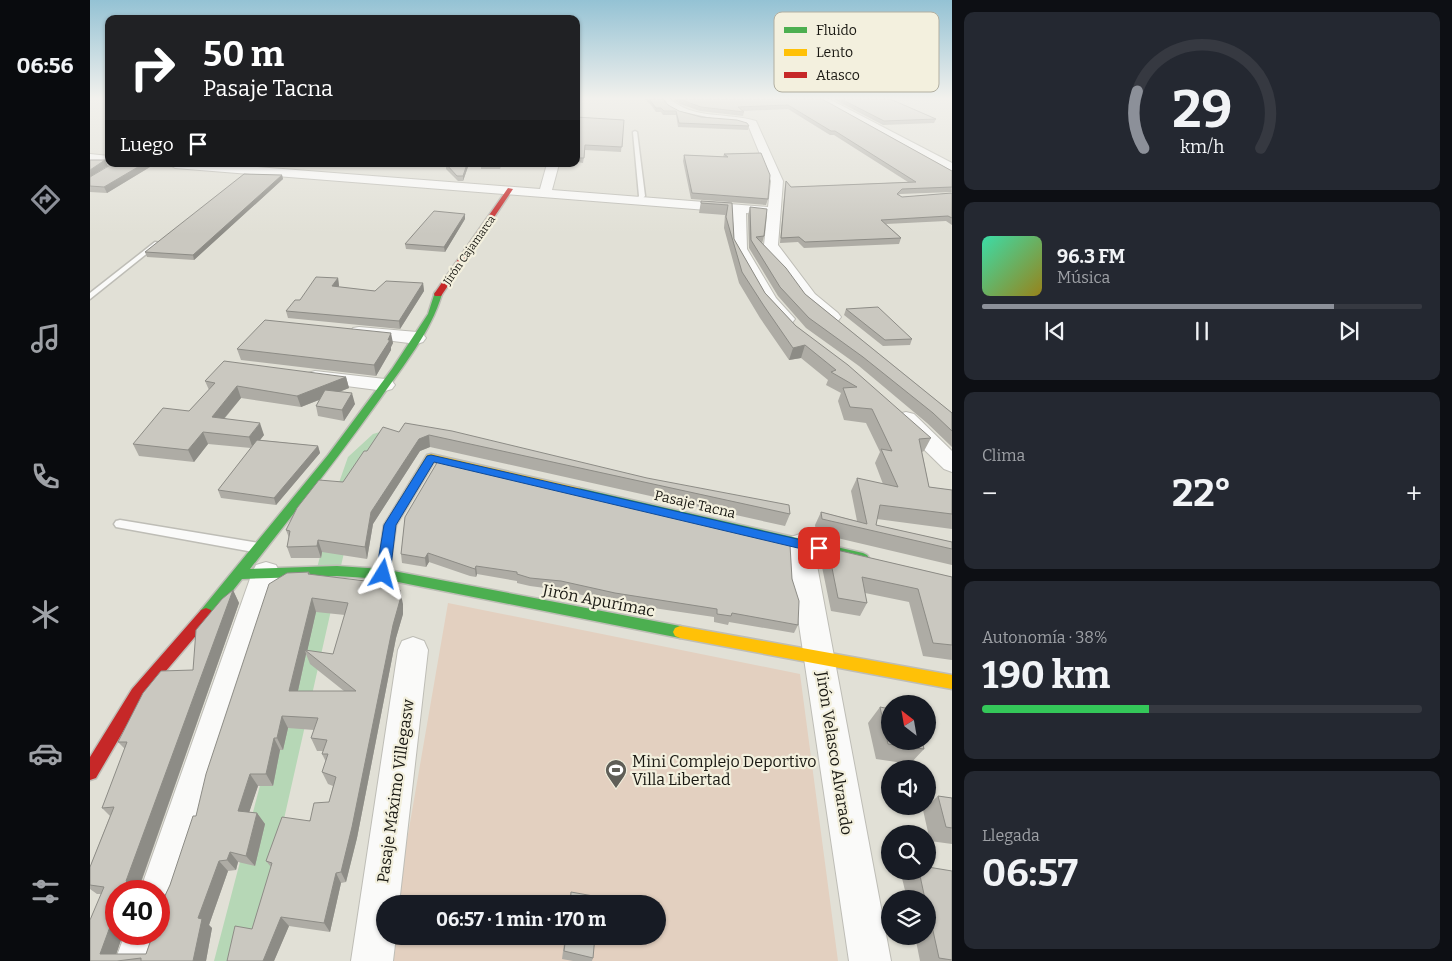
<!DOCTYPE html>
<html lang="es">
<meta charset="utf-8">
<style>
:root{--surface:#171b24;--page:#242831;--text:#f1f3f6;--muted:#9ea1a6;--line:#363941;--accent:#8c9099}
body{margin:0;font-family:Bitter,serif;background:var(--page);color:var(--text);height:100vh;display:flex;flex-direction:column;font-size:19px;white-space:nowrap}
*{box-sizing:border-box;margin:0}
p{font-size:16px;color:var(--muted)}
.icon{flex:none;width:28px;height:28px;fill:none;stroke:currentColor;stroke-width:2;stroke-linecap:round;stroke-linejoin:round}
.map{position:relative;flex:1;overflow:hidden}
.panel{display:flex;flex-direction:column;gap:12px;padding:12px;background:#0d0f14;width:500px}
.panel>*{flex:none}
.top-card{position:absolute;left:15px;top:15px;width:475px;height:152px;border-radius:10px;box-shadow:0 1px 4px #0004;background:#202124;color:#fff;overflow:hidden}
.needle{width:32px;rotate:329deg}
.controls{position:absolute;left:791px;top:695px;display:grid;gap:10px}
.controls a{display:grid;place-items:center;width:55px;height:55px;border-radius:50%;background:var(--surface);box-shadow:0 1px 4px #0004;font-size:25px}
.speed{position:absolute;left:15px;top:880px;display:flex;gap:10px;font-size:25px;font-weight:700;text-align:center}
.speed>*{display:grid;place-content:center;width:65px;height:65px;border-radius:50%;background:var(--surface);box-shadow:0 1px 4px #0004;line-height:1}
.speed .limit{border:8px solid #d22;background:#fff;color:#111}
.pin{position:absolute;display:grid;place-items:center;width:42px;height:42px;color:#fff;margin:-21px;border-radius:10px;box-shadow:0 2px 8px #0006}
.me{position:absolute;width:55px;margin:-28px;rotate:8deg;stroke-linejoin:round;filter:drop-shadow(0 0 4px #0008)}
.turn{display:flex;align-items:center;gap:18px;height:105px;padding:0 15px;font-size:22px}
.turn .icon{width:65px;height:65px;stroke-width:2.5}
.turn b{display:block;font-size:35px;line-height:42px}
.then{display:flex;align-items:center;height:48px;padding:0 15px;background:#0003;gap:10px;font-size:19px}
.big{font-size:38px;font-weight:700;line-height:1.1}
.panel .tile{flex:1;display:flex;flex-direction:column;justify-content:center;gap:8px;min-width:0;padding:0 18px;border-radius:10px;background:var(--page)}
.panel .dial{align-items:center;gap:0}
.dial svg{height:130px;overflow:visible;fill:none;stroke:var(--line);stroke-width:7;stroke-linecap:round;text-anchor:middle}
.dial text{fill:var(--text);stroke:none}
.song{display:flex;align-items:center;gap:15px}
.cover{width:60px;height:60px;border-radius:8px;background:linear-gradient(135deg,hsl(160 70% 55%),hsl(50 70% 35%))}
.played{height:5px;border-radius:2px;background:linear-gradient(90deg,var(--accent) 80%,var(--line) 80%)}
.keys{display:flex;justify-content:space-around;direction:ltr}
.heat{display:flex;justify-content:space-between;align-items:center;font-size:28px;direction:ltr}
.charge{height:8px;border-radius:4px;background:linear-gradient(90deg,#34c759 38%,var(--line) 0)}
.trip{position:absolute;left:286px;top:895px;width:290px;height:50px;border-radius:25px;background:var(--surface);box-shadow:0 1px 4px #0004;font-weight:700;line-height:50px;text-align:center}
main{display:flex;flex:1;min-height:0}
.dock{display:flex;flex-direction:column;width:90px;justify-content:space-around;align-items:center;background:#090b0e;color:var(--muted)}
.dock .icon{width:35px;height:35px}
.dock .selected{color:var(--accent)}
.dock b{font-size:22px;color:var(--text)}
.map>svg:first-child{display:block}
</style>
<main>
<nav class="dock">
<b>06:56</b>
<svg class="icon selected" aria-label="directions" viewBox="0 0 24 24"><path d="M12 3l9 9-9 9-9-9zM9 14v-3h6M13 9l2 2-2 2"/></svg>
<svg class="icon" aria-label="music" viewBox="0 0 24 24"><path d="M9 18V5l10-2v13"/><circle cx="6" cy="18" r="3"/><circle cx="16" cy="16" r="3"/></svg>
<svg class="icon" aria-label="phone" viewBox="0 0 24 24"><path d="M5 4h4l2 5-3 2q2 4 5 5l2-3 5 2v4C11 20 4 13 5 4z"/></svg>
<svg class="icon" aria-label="climate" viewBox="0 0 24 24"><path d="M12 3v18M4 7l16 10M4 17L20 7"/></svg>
<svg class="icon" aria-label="car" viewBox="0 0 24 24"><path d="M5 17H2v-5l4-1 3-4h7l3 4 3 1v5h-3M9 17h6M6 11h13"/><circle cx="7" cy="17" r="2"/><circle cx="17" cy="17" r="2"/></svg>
<svg class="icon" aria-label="filters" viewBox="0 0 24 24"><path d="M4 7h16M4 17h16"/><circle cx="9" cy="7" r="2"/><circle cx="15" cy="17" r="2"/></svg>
</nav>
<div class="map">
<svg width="862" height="961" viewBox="0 0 862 961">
<rect width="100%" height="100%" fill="#e1e0d6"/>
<path fill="#e3d0c0" d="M358 603 710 674 748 961H296L300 936H568V904H306Z"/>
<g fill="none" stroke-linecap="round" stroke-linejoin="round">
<path fill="#b6d7b6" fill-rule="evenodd" d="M290 432 297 434 300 438 275 464 264 499 256 502 248 499 245 494 258 457 283 434Z
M249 518 257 520 260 526 162 961H124L238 526 241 520Z"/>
<g stroke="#bebdb6" stroke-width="3">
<path id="lane" d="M545 131 547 132 555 196 550 201 547 199 549 196 543 132Z
M65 242 70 243 0 299V293Z
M30 520 169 543 173 545 175 548 173 551 169 553 26 527 24 524 26 521Z"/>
</g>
<g stroke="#bebdb6" stroke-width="2">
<path id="street" d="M570 99H580C604 120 637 112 666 121L693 181 688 245 725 294 748 313 751 317 748 321H736L713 302 674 245 677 215 656 213 657 249 686 298 705 319 702 323H690L673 304 643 249 642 212 85 168 79 164H127L450 189 457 164H469L462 190 678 207 681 181 658 125C627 115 593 127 570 99Z
M727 99H739L862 163V172Z
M0 154 19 156V162L0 160Z
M269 327 327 332 333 334 336 338 333 342 327 344 263 336 260 332 263 328Z
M225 371 295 379 302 381 305 385 302 389 295 391 218 381 215 377 218 373Z
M816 412 824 414 862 451V472L854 469 808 424 805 419 808 414Z
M710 534 719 537 723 544 801 961H759L697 544 701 537Z
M176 562 186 565 190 573 89 894 83 908 69 914V891H50L162 573 166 565Z
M323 637 334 641 338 650 309 904H295V936H306L303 961H261L308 650 312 641Z
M69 919 75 934 67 961H25L35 934H69Z"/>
</g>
<g stroke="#bebdb6" stroke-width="3">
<path id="fast" d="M345 292 352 294C341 332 313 366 290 399 249 457 204 513 160 569L247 566 293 569 590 626 595 628 597 632 595 636 590 638 293 579 247 576 152 579 121 618 116 620 111 618 109 614 111 610 238 455 302 369 338 314Z
M489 488 773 553 777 555 779 558 777 561 773 563 485 495 483 492Z"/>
</g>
<g stroke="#bebdb6" stroke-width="3">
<path id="slow" d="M341 454 489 488 495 492 489 496 344 462 306 525 299 574 298 578 293 579 288 578 287 574 294 525 337 455Z
M590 626 862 675V689L590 638 585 636 583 632 585 628Z"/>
</g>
<g stroke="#bebdb6" stroke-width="3">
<path id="jam" d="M418 188 423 189 351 296H345L344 294Z
M116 608 121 610 123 614 121 618 52 699 6 778 0 780V757L42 689 111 610Z"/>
</g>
<use href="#lane" fill="#fafaf9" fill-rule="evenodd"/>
<use href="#street" fill="#fafaf9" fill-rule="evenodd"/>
<use href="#fast" fill="#4caf50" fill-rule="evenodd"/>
<use href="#slow" fill="#ffc107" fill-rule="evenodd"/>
<use href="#jam" fill="#c62828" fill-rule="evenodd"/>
</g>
<path fill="#aeaca5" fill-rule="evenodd" d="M554 99H573L578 105 589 111 659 126 658 130 588 127 586 115H573L571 112H566L561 105Z
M583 99H732L862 171V192L810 194 809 195 812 197 862 193V225L856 221 796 224 811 238 809 244 714 248 708 242 690 243 695 186 696 181 701 187 818 182 744 135H740L698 109 652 111 654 112 653 116 610 111 590 104Z
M743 99H812H801L846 119 844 123 793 125Z
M486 117 534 120 531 152 495 150 493 163 486 162Z
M671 153 678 199 676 205 601 199 593 161 594 155 633 157 634 154Z
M356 164H379L373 181H368L356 169Z
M391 164H412L410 169H391Z
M60 167 17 193 0 192V177Z
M192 175 193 179 104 260 57 257 55 252Z
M611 201 642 203 644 239 675 293 706 326 841 438 834 451 832 452 839 487 862 490V529L787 519 786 525 862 542V565L726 533 725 525 731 512 767 521 761 491 767 478 793 484 785 463 790 452 776 423 754 420 748 401 751 393 736 385 738 380 711 358 699 360 670 318 649 283 634 228 635 215 609 213Z
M660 207 674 236 672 244 715 294 862 413V447L837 423 769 366 716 328 688 296 659 248 658 215Z
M375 219 355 252 316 249 315 244Z
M248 278 249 286 248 287 285 291 333 283 334 291 310 329 198 318 196 311 210 300Z
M756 309 822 339 820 345 793 346 754 315Z
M303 343 301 347V350L286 376 151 360 147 349Z
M256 377 259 388 249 392 265 404 254 421 228 416 226 406 229 400 211 407 151 398 135 418 174 435 170 440 228 446 230 453 186 505 131 498 128 490 161 448 118 444 104 462 49 456 43 444 99 411 119 390 115 381Z
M315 423 700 514 695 526 340 447 330 451 283 524 277 559 232 552 231 558H201L197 547 199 538 196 530 253 482 277 451 309 432Z
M315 517 702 579 708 625 704 633 639 622 638 625 624 622V617L523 602 470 590 440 586 427 583V581L387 574 386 577 380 576 339 562 336 567 312 563 311 554Z
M738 548 862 577V661V660L833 656 819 602 775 593 777 603 770 616 741 611 731 562Z
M219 572 220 575 313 604V614L306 638 267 838 256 882 251 883 240 932 199 926 184 961H137L162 929 181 867 176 861 239 802 243 786 238 784 232 772 236 762 232 754 233 751H227L221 738 224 730 198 728 193 750H190L183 786H168L159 812 167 813 175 824 165 866 148 862 146 870 138 871 119 925 122 928 116 961H0L11 894H7L0 889V867L20 816 12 808 35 749 28 742 103 670 143 590 149 603 51 883H56L65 891H26V934H33L26 954H56L73 900 80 885 106 816ZM226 612 255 615 243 654 217 651ZM216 654 220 664 254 691H208Z
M790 707 834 749 820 764 786 759 778 723Z
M848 796 862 798V844L840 841 833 810Z
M820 871H862V961H830L825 936H838V899H817L812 878Z
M475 936 503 958 502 961H483L472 959Z"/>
<path fill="#8d8c86" d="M15 160 18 166 0 177V170Z
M53 164H59L60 167 17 193 14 187Z
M377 164H379L373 181V176Z
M192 175 193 179 104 260 103 255Z
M375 214V219L355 252 354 247Z
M248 278 249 286 243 294 242 286Z
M333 283 334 291 310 329 309 321Z
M301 333 303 343 301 347V350L286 376 284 365Z
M715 345 711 358 699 360 703 348Z
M256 377 259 388 211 407 207 396Z
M147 386 151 398 126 428 122 417Z
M262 393 265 404 254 421 252 410Z
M170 423 174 435 163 449 159 437Z
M113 432 118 444 104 462 98 450Z
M339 435 340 447 330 451 283 524 277 559 275 547 281 512 329 439Z
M228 446 230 453 186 505 184 498Z
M228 540 232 552 231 558 227 546Z
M338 553 339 562 336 567 335 558Z
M386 566 387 574 386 577 385 569Z
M143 590 149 603 48 890 38 883 36 881Z
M310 590 313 604V614L306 638 267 838 256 882 251 872Z
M222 598 226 612 217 652 215 650 216 654 205 704 199 691Z
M192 716 198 728 193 750 187 738Z
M184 738 190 750 183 786 176 774Z
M160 774 168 786 156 822 148 811Z
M167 813 175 824 165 866 156 856Z
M140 852 148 862 146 870 137 860Z
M129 861 138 871 119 925 122 928 116 961H103L108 918Z
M246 873 251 883 240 932 234 923Z
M56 883 65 891H56Z
M191 917 199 926 184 961H173Z
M21 924 26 927V934H33L24 961 10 954Z"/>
<path fill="#cac8c0" stroke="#8d8c86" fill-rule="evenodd" d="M559 99H573L578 105 589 111 611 117 647 120 657 123 659 126 589 123 586 111H574L571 108H566Z
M589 99H732L862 171V187L812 189 807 194 812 197 862 193V218L858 216 791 220 811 238 715 242 709 237 691 238 696 181 701 187 826 182 745 131H741L698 105 648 107 654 112 611 107Z
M751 99H800L846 119 794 121Z
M486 117 534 120 532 147 495 145 494 158H486Z
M671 153 680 175 678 199 602 193 594 155 638 157 634 154Z
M0 160H15L0 170Z
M22 164H53L14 187 0 186V177Z
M356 164H377L373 176H367Z
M154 174 192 175 103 255 55 252Z
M611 201 642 203 644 239 675 293 706 326 758 365 841 438 829 439 839 487 862 490V514L790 505 786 525 862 542V549L732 519 731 512 777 524 767 478 808 487 791 449 802 451 782 409 760 407 753 388 767 387 741 372 746 370 715 345 703 348 674 306 652 272 636 217 638 205 611 203Z
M660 207 677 209 674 236 666 237 696 268 715 294 862 413V431L843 413 773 357 719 318 690 287 661 240Z
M344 211 375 214 354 247 315 244Z
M226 277 248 278 242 286 285 291 296 281 333 283 309 321 196 311 205 300H210Z
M788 307 822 339 795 340 756 309Z
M175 320 301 333 298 340H300L284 365 147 349Z
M134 361 256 377 207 396 147 386 122 417 170 423 159 437 113 432 98 450 43 444 73 408 99 411 125 383 115 381Z
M235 390 262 393 252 410 226 406Z
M315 423 362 431 557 478 699 505 700 514 339 435 329 439 281 512 275 547 228 540 227 546 197 547 200 531 196 530 207 508 229 480 253 482 274 451H277L293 427 309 432Z
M167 440 228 446 184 498 128 490Z
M348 461 700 545 702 579 709 601 708 625 642 613 641 616 627 614V609L525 593 471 581 440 578 427 574V572L386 566 385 569 379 567 338 553 335 558 311 554 315 517Z
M738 548 862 577V645L843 643 828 589 772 577 777 603 748 598Z
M219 572 218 574 300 584 310 590V600L303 625 262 827 251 872 246 873 234 923 191 917 173 961H137L145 926 162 929 182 863 176 861 192 817 220 821 224 803 239 802 246 777 232 772 238 754H232L237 740 221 738 228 718 192 716 187 738H184L176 774H160L148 811 167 813 156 856 140 852 137 860 129 861 108 918 112 919 103 961H51V958L27 961H0V920L14 887 0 885V867L24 807 12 808 37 742H28L53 693 71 671 103 670 106 630 132 599 143 590 36 881 38 883H56V891H26V924H21L10 954H56L63 934H69V902L73 900 80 885 103 816H106L116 774 179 584 197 573ZM222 598 258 603 243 654 215 650 266 691H199Z
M790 707 800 709V741H832L834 749 798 744Z
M848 796 862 798V828L856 827Z
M838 867 862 871V960L849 958 838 908V899H835L829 871H838Z
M481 892 509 897 508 904H480Z
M476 936H505L503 958 474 951Z"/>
<linearGradient id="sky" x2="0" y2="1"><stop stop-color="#94c2d4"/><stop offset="0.42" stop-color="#f2f1ed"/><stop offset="1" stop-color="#f2f1ed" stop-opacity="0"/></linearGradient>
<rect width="862" height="234" fill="url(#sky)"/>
<path fill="#1a73e8" stroke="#114b97" d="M341 455 729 544 736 548 729 553 344 462 306 525 300 574 298 577H288L286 574 294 525 337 456Z"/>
<defs>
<g id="stadium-pin" transform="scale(1.125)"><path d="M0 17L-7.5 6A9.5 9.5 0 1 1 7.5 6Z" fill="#5f5e57" stroke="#f3f0de"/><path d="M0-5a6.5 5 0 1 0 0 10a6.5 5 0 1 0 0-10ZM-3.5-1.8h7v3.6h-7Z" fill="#fff"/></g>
</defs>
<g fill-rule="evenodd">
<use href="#stadium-pin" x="526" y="770"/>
</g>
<g text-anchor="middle" stroke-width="4.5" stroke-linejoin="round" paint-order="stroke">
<g font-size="11" fill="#191812" stroke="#f3f0de">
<text transform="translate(379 250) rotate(-55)" y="4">Jirón Cajamarca</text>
</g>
<g font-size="14" fill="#191812" stroke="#f3f0de">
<text transform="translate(605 504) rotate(13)" y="5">Pasaje Tacna</text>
</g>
<g font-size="16" fill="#191812" stroke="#f3f0de">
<text transform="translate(509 600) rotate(11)" y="6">Jirón Apurímac</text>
<text transform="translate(745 753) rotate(81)" y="6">Jirón Velasco Alvarado</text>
<text transform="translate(305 791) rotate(-82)" y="6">Pasaje Máximo Villegasw</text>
</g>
<g font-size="16" fill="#191812" stroke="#f3f0de" text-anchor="start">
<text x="542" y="767">Mini Complejo Deportivo<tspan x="542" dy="18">Villa Libertad</tspan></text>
</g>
</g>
<rect x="684" y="12" width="165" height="80" rx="8" fill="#f3f0de" stroke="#b2afa1" stroke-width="1"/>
<rect x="694" y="27" width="23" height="6" fill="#4caf50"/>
<rect x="694" y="49" width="23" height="7" fill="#ffc107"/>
<rect x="694" y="72" width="23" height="6" fill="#c62828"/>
<g font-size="14" fill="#191812">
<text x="726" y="35">Fluido</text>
<text x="726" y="57">Lento</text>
<text x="726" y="80">Atasco</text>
</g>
</svg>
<div class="controls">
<a><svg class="needle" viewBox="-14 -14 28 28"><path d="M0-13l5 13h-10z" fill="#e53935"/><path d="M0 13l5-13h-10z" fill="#9ea1a6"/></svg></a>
<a><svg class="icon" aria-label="sound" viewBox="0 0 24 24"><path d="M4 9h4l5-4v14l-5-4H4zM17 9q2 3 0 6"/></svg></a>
<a><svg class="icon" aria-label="search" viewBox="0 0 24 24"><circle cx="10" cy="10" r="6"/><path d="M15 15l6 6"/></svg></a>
<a><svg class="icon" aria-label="layers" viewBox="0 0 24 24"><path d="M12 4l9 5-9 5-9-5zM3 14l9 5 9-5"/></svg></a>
</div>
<div class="speed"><div class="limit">40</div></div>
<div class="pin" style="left:729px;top:548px;background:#d93025"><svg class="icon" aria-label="arrive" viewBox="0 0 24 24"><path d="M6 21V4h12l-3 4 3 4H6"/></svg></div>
<svg class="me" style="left:293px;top:574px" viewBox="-20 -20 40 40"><path d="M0-17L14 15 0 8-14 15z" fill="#1a73e8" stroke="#fff" stroke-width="4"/></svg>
<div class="trip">06:57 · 1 min · 170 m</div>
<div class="top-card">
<div class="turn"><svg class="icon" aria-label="right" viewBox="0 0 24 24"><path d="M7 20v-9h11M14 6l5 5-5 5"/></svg><div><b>50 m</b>Pasaje Tacna</div></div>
<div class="then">Luego<svg class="icon" aria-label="arrive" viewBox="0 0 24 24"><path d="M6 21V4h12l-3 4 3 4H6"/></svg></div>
</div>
</div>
<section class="panel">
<div class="tile dial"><svg viewBox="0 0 100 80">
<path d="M14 69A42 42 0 1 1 86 69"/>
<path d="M14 69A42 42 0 0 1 10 34" stroke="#8c9099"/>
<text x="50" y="56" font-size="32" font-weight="700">29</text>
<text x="50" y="72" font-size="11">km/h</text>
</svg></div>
<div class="tile">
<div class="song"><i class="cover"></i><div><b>96.3 FM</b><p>Música</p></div></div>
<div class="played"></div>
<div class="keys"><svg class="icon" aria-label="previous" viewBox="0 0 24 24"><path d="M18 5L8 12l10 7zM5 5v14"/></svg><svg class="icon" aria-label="pause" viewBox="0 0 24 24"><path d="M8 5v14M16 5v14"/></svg><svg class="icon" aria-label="next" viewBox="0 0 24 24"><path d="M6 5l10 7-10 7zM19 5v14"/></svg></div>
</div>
<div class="tile"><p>Clima</p>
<div class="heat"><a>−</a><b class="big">22°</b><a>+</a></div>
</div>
<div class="tile"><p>Autonomía · 38%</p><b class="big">190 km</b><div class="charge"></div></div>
<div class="tile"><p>Llegada</p><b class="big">06:57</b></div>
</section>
</main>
